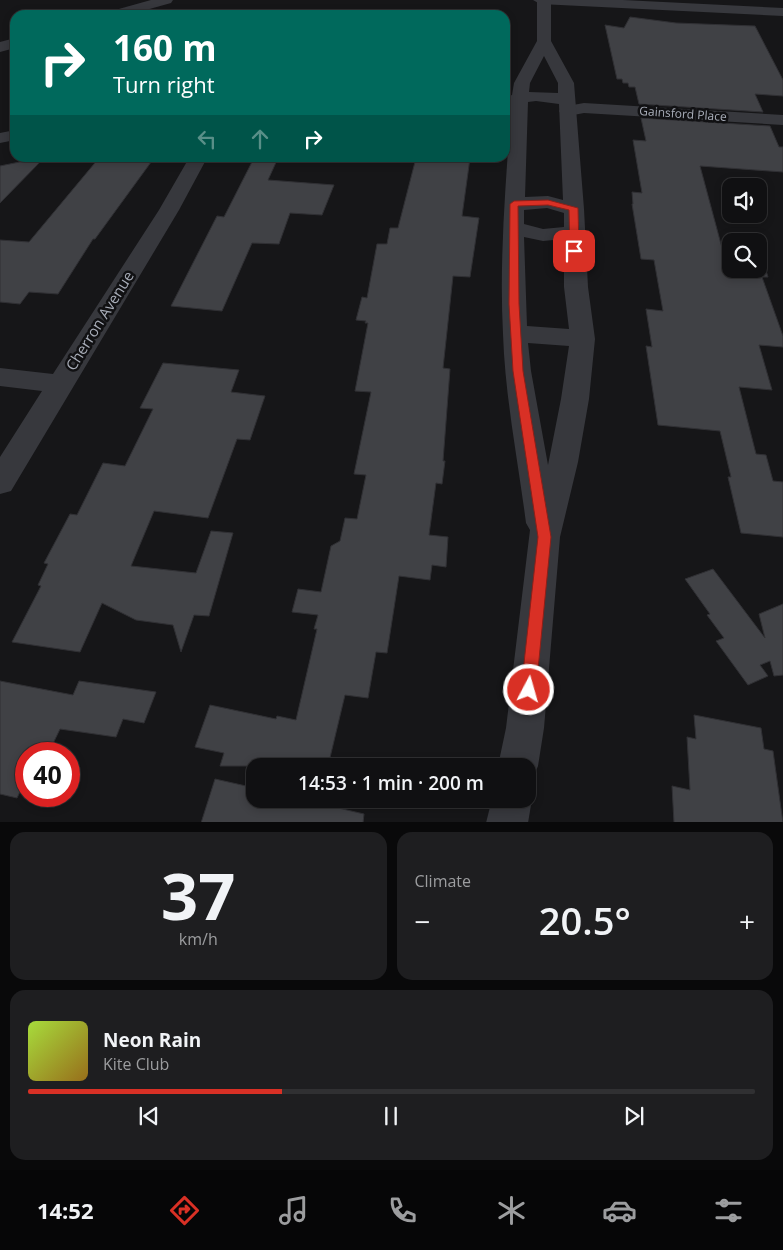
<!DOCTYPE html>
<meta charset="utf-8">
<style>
:root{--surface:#101012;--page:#1e1e20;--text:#f1f3f6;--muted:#9c9d9f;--line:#303032;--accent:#d93025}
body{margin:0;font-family:"Open Sans",sans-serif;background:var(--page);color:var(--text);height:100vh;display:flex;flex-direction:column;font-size:19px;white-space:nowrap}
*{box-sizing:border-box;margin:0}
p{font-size:16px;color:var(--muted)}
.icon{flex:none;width:28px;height:28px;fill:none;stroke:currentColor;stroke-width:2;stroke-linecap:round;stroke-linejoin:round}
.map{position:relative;height:822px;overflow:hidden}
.sheet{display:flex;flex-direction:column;gap:10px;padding:10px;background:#09090a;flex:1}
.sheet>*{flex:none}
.top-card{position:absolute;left:10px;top:10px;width:500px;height:152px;border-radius:15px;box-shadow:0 2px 8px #0003,0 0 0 1px var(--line);background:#00695c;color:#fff;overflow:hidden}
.fabs{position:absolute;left:722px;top:178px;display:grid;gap:10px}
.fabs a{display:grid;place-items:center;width:45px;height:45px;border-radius:10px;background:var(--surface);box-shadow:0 2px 8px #0003,0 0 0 1px var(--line);font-size:25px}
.speed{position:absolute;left:15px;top:742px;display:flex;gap:10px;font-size:25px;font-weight:700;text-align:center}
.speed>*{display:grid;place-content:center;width:65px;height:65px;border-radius:50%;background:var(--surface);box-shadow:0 2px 8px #0003,0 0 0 1px var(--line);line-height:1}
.speed .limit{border:8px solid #d22;background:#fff;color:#111}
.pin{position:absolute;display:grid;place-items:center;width:42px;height:42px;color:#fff;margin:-21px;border-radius:10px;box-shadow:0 2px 8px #0006}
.me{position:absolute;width:55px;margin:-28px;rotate:6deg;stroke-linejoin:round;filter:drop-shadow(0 0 4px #0008)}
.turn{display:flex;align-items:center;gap:18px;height:105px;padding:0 20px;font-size:22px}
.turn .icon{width:65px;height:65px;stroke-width:2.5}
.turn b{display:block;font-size:35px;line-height:42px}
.lanes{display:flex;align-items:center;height:48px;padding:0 20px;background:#0003;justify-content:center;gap:25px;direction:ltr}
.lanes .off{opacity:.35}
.big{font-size:38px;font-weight:600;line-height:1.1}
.sheet .tile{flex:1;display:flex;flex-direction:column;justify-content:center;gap:8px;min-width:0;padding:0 18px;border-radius:15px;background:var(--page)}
.sheet .dial{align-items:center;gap:0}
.dial b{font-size:65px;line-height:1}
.song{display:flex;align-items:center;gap:15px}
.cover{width:60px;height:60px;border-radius:8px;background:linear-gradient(135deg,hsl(80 70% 55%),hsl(40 70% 35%))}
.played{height:5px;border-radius:2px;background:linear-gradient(90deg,var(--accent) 35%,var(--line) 35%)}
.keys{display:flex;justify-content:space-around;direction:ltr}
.heat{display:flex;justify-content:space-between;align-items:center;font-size:28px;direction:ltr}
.sheet .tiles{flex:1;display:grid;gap:10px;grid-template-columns:1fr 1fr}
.tile:last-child{grid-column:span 2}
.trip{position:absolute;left:246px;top:758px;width:290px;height:50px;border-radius:15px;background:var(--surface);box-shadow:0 2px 8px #0003,0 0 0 1px var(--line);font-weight:600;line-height:50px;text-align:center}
.dock{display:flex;height:80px;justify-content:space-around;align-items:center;background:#060607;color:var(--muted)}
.dock .icon{width:35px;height:35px}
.dock .current{color:var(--accent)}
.dock b{font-size:22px;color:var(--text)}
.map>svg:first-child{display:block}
</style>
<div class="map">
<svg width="783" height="823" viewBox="0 0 783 823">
<rect width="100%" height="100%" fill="#161618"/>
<path fill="#404145" stroke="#303034" d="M630 17 676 23 755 26 783 80V96L755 94 763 112 639 104 635 87H629L628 83H623L622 79H617L605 25 624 28Z
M641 118 770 126 779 147H783V172L700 166 722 248 731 249V269H759V251H760L768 277H762L783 336V347L759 345 772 390 739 387 756 454 766 455 773 481 783 482V537L741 533 728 477H731L720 431 658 425 646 346 652 347 646 309 663 311 654 260 641 259 632 204H633L632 192 642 193 633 140 646 141Z
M39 158H44L0 203V166Z
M99 158H154L95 239H93L58 294 29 292 20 304 0 302V240L29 242Z
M254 158H278L268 180 334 185 322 215 290 213 279 244 252 243 222 311 171 306 217 216 224 217Z
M416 158H470L462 216 479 218 470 277 453 276 443 368 450 369 443 461H445L442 484 436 483 429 535 448 537 446 567 432 565 430 580 399 576 387 653 376 652 368 698 345 695 328 766H220L224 753 195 747 210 705 276 719 277 716 296 720 317 629H314L318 615 292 612 298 589 321 592 331 546 340 541 345 518 357 519 366 475 354 474 371 392 355 391 368 323H365L366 321 356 320 362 297 367 298 377 244H387L390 228H398Z
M163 363 239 370 231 392 265 396 250 440 237 439 208 518 154 511 131 566 196 573 211 531 233 533 209 616 194 615 181 652 173 625 136 620 102 603 80 652 12 642 41 586 38 585 48 564 44 563 70 514 77 515 103 463 125 466 153 409 140 408Z
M713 569 765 638 759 614 783 604V675L774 676 770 661 760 665 768 676 748 685 716 641 724 638 707 615 710 614 685 579Z
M0 681 73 695 79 681 156 692 144 723 123 719 116 737 60 729 48 754H26V779L17 798 0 794Z
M694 715 761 728 764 749 773 751 783 823H674L672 786 690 790 687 737 696 739Z
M215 779 255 788V799H300L364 814 363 823H201Z"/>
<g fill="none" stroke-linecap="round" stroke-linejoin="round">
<path fill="#37383d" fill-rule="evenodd" d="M151 0H173L171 3 128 15H106L108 12Z
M533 0H623L783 8V16L540 4Z
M15 38V48L0 52V42Z
M584 103 783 115V125L584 113 568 116 562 115 559 111 562 107Z
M189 158H207L179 210 11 491 0 494V457L42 391 0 386V368L53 374 159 210Z"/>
<path fill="#37383d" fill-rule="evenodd" d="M537 0H551V41L574 83 584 209 588 287 595 339 589 399 578 462 560 537 544 728 538 766 532 780 528 782V766H498L506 728 530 530 526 523C518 460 505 397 503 334 499 258 506 183 511 107L505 108V97L512 95 514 83 537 41ZM544 56 558 83V93L529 92 530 83ZM536 101 559 104 563 200 548 196 525 197 528 102ZM547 208 564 213V227L543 229 524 224V210ZM524 237 543 241 564 239V287L569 329 527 326ZM528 343 569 346 561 399 548 465 531 371Z
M15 130V140L0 143V133Z
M528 787 532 799 528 823H486L492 799H528Z"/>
</g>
<path fill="#d93025" stroke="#8d1f18" d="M548 200 578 208 579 251 574 253 570 251 569 210 548 205 518 206 519 304 523 371 551 537 536 690 534 695 529 697 523 695 521 690 538 537 513 371 509 304 510 204 514 201Z"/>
<g text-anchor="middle" stroke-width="5" stroke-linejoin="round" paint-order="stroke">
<g font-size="12" fill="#a8adb8" stroke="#111113">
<text transform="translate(683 114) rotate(4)" y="4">Gainsford Place</text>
</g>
<g font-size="15" fill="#a8adb8" stroke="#111113">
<text transform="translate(100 321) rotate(-58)" y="5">Cherron Avenue</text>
</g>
</g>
</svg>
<div class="fabs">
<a><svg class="icon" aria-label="sound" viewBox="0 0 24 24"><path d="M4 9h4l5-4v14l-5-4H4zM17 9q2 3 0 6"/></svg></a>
<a><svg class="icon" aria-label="search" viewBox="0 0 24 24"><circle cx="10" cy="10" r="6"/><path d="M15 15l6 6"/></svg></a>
</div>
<div class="speed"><div class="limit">40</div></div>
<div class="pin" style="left:574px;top:251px;background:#d93025"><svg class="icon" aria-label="arrive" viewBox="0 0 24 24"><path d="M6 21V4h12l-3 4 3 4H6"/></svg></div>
<svg class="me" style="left:529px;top:690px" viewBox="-20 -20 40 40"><circle r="17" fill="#d93025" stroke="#fff" stroke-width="3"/><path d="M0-11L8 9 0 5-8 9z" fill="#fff"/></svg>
<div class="trip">14:53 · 1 min · 200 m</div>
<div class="top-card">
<div class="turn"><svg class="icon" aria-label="right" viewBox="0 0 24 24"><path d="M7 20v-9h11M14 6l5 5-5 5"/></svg><div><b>160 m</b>Turn right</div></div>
<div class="lanes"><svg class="icon off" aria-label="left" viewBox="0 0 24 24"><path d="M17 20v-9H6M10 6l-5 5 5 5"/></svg><svg class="icon off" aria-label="ahead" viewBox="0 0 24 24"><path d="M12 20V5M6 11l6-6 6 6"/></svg><svg class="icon" aria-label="right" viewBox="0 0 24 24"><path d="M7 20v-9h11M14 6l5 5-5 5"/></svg></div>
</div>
</div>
<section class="sheet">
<div class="tiles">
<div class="tile dial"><b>37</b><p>km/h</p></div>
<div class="tile"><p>Climate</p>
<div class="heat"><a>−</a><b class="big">20.5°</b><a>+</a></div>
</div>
<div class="tile">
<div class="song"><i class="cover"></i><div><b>Neon Rain</b><p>Kite Club</p></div></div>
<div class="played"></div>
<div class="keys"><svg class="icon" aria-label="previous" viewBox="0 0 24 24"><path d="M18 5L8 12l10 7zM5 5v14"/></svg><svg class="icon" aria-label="pause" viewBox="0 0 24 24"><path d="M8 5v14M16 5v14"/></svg><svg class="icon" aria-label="next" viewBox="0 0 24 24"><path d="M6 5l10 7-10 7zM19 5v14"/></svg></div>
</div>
</div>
</section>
<nav class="dock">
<b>14:52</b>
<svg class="icon current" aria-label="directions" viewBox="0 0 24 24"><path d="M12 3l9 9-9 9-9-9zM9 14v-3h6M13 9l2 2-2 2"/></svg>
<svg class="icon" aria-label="music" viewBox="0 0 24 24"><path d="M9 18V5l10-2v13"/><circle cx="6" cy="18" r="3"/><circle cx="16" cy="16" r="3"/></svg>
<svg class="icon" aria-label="phone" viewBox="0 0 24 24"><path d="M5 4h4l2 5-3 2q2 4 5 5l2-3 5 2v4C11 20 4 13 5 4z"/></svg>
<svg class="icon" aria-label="climate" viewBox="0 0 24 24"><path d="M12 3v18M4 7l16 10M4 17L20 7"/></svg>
<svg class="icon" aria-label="car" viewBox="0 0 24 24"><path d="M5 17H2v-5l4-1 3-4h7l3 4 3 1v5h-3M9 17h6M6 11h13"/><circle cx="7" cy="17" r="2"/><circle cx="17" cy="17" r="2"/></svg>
<svg class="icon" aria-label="filters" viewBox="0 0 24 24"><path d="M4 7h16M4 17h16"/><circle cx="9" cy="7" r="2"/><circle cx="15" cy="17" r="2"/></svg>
</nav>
